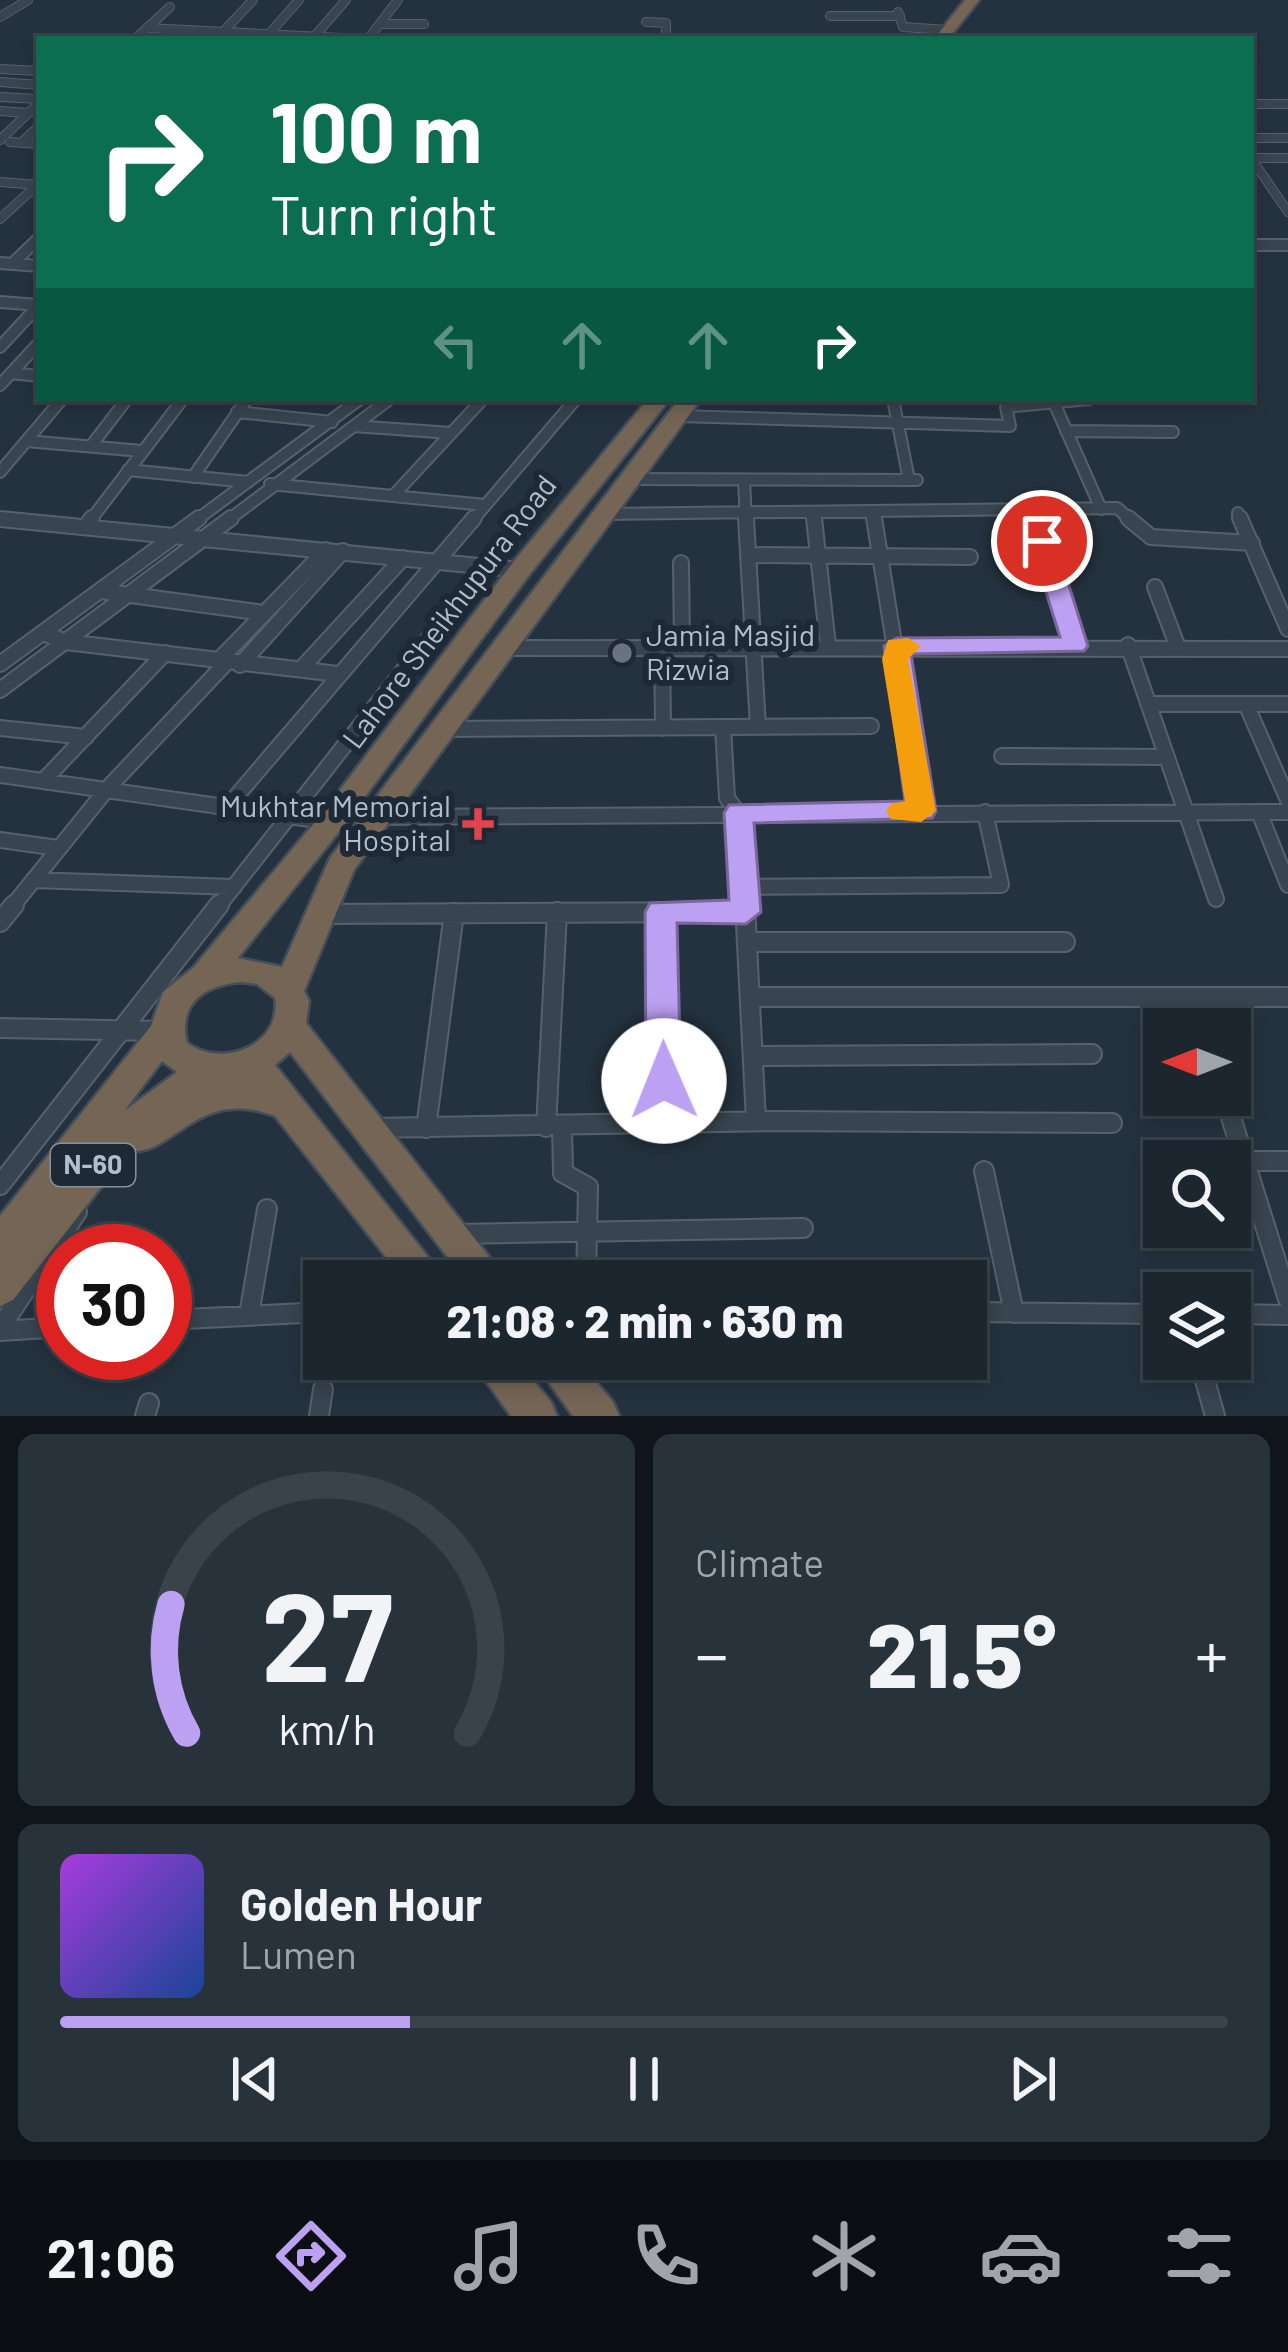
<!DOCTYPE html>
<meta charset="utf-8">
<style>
:root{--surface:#1b262f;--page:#28323b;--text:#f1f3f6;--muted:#a0a5aa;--line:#39434b;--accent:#bca0f2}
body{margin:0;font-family:Barlow,sans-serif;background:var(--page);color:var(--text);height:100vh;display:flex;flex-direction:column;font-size:45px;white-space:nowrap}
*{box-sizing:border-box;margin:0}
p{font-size:39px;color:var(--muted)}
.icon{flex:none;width:66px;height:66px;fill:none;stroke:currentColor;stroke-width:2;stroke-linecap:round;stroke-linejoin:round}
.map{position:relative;height:1416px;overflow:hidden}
.drawer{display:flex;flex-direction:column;gap:18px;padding:18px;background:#0f151a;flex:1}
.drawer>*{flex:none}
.hud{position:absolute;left:36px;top:36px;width:1218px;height:366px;border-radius:0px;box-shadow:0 6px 18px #0003,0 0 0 3px var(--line);background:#0b6e4f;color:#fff;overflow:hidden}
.needle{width:78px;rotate:270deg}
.controls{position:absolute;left:1143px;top:1008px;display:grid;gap:24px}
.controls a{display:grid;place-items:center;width:108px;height:108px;border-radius:0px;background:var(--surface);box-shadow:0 6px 18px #0003,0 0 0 3px var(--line);font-size:60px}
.speed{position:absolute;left:36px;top:1224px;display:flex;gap:24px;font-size:60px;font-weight:700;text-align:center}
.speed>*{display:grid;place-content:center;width:156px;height:156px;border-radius:50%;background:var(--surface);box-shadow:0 6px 18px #0003,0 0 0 3px var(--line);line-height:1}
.speed .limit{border:18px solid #d22;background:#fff;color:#111}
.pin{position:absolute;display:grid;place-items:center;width:102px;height:102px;color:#fff;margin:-51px;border:6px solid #fff;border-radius:50%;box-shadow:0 3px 12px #0007}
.me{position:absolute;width:132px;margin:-66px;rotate:359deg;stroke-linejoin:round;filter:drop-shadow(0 0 9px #0008)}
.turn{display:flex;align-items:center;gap:42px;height:252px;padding:0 36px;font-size:54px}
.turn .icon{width:156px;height:156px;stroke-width:2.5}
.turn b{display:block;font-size:84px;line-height:102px}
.lanes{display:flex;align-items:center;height:114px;padding:0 36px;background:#0003;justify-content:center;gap:60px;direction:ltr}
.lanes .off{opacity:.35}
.big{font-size:90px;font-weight:800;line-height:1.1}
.drawer .card{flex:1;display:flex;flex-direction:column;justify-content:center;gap:18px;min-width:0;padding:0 42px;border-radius:18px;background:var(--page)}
.drawer .dial{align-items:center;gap:0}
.dial svg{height:312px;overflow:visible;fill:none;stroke:var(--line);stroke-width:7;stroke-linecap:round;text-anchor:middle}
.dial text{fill:var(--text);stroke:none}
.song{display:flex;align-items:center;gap:36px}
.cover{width:144px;height:144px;border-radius:18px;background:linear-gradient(135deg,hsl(280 70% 55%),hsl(220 70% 35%))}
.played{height:12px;border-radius:6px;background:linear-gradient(90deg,var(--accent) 30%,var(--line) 30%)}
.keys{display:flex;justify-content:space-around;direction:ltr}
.heat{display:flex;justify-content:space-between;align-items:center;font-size:66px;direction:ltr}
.drawer .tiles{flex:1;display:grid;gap:18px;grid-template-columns:1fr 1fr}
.card:last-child{grid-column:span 2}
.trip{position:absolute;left:303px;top:1260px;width:684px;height:120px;border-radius:0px;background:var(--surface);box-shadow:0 6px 18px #0003,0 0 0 3px var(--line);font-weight:800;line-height:120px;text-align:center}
.dock{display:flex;height:192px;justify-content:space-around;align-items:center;background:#0b0f13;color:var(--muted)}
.dock .icon{width:84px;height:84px}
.dock .on{color:var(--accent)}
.dock b{font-size:54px;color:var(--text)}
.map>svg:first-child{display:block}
</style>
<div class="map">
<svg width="1288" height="1416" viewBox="0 0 1288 1416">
<rect width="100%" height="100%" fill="#24323f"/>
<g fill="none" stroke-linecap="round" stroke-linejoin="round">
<g stroke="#56616d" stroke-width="10">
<path id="street-far3" d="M898 12 903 27 948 30
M830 16H900
M0 17 28 0
M646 22 666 23V39
M380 24H424
M147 28 361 39
M223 32 253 0
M269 34 299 0
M314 37 346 0
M135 39 170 7
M368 39 398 0
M0 69 39 71
M0 82 39 85
M0 97 39 99
M1251 104H1288
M0 111 28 113
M1251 138H1288
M0 140 39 103
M10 142 39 144
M21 143 39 126
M1251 158 1288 212
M1251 158H1288
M0 182 39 185
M0 219 38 184"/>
</g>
<g stroke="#56616d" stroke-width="14">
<path id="street-far2" d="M1251 245H1288
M0 263 39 266
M12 264 39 238
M0 302 39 305
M0 347 39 305
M11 373 39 376
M0 385 39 343
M893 399 909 480
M1055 405 1101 509
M237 412 332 422
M677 416 1010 426 1006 407 1089 399
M354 426 451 433
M1066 431 1173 432
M26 441 142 451
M91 446 127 399
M128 470 248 482
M0 472 62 399
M193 477 247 399
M629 479 917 480
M744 480 746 521
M270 484 485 505
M393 496 483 399
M813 512 814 521
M873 513 874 521
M1035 513 1037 521
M1238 513 1241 521
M603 514 1117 508 1132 521
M0 519 17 521
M90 521 183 399
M195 521 360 399
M227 521 390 399
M472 521 576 399"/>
</g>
<g stroke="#56616d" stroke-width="18">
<path id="street-far1" d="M746 518 758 727
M814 518 828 646
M874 518 921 811
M1036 518 1075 645
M1128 518 1151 537 1252 543
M1240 518 1288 629
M0 519 520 570
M85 527 92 518
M750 555 970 557
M681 563 682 647
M1155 587 1177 645
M101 591 264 613
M43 633 66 642 338 674
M1128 645 1216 899
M662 647 663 728
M503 648 1288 649
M218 661 326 550
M0 664 199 518
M240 665 343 551
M301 669 403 558
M0 690 231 518
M1148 704H1288
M1246 704 1288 800
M723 727 727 798 741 817 745 908
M0 728 86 737
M442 729 871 726
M1002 756 1166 757
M0 775 331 822
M44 780 165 653
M227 807 474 518
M1259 812 1288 885
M375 817 1288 812
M0 840 58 848
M33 880 234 887
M744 887 1001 885 985 812
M11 908 107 789 226 663
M217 908 486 565"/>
</g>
<g stroke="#56616d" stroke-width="22">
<path id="street" d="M745 905 756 1121
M661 912 664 1124
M319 914 746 912
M0 922 14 905
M747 942H1065
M750 997H1286
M1194 998 1204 1029
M0 1028 161 1031
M753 1056 1092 1054
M1224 1095 1288 1299
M562 1126 563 1173 588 1187 586 1281
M546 1127 557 912
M370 1128 772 1121 1112 1123
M426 1128 454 913
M1245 1161H1288
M984 1171 1014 1313
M0 1185 219 905
M457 1234 803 1228
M966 1312 1164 1314
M1230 1314 1288 1315
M249 1315 267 1209
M165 1320 324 1312
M0 1328 77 1212
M0 1331 63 1327
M1199 1359 1215 1416
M145 1416 149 1403
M319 1416 323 1389"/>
</g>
<g stroke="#434e5a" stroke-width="5">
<path id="highway" d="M965 0H979L948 39H934Z
M648 399H670L529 575 341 829 238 958 282 967 330 858 679 399H701L354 870 304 991 309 1001 306 1023 508 1281H466L290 1052 275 1065 447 1281H405L275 1116C196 1086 175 1156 129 1151L13 1300 0 1306V1216L151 1026 163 992 193 968 321 815 511 565ZM242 982 257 984 275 998C282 1045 223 1069 187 1043 178 1003 204 985 242 982ZM162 1061 177 1072 124 1111Z
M470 1359H515L551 1402 557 1416H511Z
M532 1359H577L613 1402 619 1416H573Z"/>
</g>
<use href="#street-far3" stroke="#38444f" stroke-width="8"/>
<use href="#street-far2" stroke="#38444f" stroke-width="10"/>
<use href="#street-far1" stroke="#38444f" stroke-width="14"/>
<use href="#street" stroke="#38444f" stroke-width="18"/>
<use href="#highway" fill="#756555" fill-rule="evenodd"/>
</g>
<path fill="#bca0f2" stroke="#7a689d" stroke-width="3" d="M1042 534 1055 541 1088 646 1084 651 911 654 936 811 932 818 754 823 761 912 746 924 677 923 681 1081 676 1091H651L646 1081 645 912 650 903 729 900 724 813 729 805 905 801 884 646 897 638 1060 637 1030 541Z"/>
<path fill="#f59e0b" d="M908 638 921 646 908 659 936 811 921 822 891 819 886 811 891 804 905 801 882 659 888 640Z"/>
<circle fill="#6b7280" stroke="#1d2934" stroke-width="4.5" cx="622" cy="653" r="12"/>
<path fill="#e0444e" stroke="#1d2934" stroke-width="4.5" d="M472 806h12v12h12v12h-12v12h-12v-12h-12v-12h12z"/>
<g text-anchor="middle" stroke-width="12" stroke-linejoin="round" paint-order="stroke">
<rect fill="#1d2934" stroke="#87919d" stroke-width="3" x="51" y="1144" width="84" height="42" rx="9"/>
<g font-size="27" font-weight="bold" fill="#b4beca">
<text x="93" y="1174">N-60</text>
</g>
<g font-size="30" fill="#b4beca" stroke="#1d2934">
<text transform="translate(450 612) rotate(-53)" y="10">Lahore Sheikhupura Road</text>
</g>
<g font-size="30" fill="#b4beca" stroke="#1d2934" text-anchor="start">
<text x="646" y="646">Jamia Masjid<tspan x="646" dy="34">Rizwia</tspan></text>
<text x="451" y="817" text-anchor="end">Mukhtar Memorial<tspan x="451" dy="34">Hospital</tspan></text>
</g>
</g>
</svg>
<div class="controls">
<a><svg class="needle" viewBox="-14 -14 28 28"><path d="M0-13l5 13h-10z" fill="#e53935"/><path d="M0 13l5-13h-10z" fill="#a0a5aa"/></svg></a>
<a><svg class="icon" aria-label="search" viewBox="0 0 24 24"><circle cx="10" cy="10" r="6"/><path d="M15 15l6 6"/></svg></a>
<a><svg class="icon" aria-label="layers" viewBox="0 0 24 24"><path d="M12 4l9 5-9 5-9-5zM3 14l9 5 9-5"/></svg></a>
</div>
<div class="speed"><div class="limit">30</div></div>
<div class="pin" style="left:1042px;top:541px;background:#d93025"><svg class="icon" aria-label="arrive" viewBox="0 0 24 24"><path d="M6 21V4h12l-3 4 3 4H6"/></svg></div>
<svg class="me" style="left:664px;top:1081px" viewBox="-20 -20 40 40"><circle r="19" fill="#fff"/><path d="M0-13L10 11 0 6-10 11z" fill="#bca0f2"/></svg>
<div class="trip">21:08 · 2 min · 630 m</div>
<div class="hud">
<div class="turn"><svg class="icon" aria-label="right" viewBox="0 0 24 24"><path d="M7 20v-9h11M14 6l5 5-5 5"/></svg><div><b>100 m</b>Turn right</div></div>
<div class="lanes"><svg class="icon off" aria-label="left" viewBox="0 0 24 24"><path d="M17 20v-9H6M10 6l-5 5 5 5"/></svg><svg class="icon off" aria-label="ahead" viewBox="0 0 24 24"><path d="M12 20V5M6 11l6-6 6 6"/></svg><svg class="icon off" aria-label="ahead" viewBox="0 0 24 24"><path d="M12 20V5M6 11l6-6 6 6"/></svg><svg class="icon" aria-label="right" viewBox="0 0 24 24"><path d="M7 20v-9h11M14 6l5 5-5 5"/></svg></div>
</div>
</div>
<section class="drawer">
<div class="tiles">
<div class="card dial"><svg viewBox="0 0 100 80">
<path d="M14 69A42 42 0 1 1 86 69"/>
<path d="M14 69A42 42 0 0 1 10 36" stroke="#bca0f2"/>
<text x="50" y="56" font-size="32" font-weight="700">27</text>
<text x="50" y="72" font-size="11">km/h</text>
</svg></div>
<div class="card"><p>Climate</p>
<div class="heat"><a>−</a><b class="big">21.5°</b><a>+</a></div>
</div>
<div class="card">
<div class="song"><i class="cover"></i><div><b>Golden Hour</b><p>Lumen</p></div></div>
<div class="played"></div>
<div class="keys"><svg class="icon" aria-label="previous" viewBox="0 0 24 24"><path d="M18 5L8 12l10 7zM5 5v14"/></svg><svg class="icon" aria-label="pause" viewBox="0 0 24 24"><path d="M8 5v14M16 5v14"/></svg><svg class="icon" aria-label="next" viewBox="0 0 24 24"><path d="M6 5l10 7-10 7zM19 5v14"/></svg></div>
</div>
</div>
</section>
<nav class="dock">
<b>21:06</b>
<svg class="icon on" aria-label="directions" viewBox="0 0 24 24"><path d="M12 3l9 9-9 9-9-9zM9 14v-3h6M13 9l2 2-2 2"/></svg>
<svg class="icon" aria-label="music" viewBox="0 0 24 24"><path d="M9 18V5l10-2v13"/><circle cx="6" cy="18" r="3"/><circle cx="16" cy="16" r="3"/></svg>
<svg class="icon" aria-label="phone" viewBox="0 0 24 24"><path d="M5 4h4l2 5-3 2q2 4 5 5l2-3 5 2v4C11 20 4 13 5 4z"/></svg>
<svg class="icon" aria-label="climate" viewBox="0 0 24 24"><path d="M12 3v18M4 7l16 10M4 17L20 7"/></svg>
<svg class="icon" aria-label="car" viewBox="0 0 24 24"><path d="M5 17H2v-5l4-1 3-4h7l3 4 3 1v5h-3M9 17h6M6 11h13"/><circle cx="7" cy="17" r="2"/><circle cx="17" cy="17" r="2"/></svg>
<svg class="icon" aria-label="filters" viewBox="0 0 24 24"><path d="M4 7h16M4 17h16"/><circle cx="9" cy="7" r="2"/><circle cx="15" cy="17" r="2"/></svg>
</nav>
